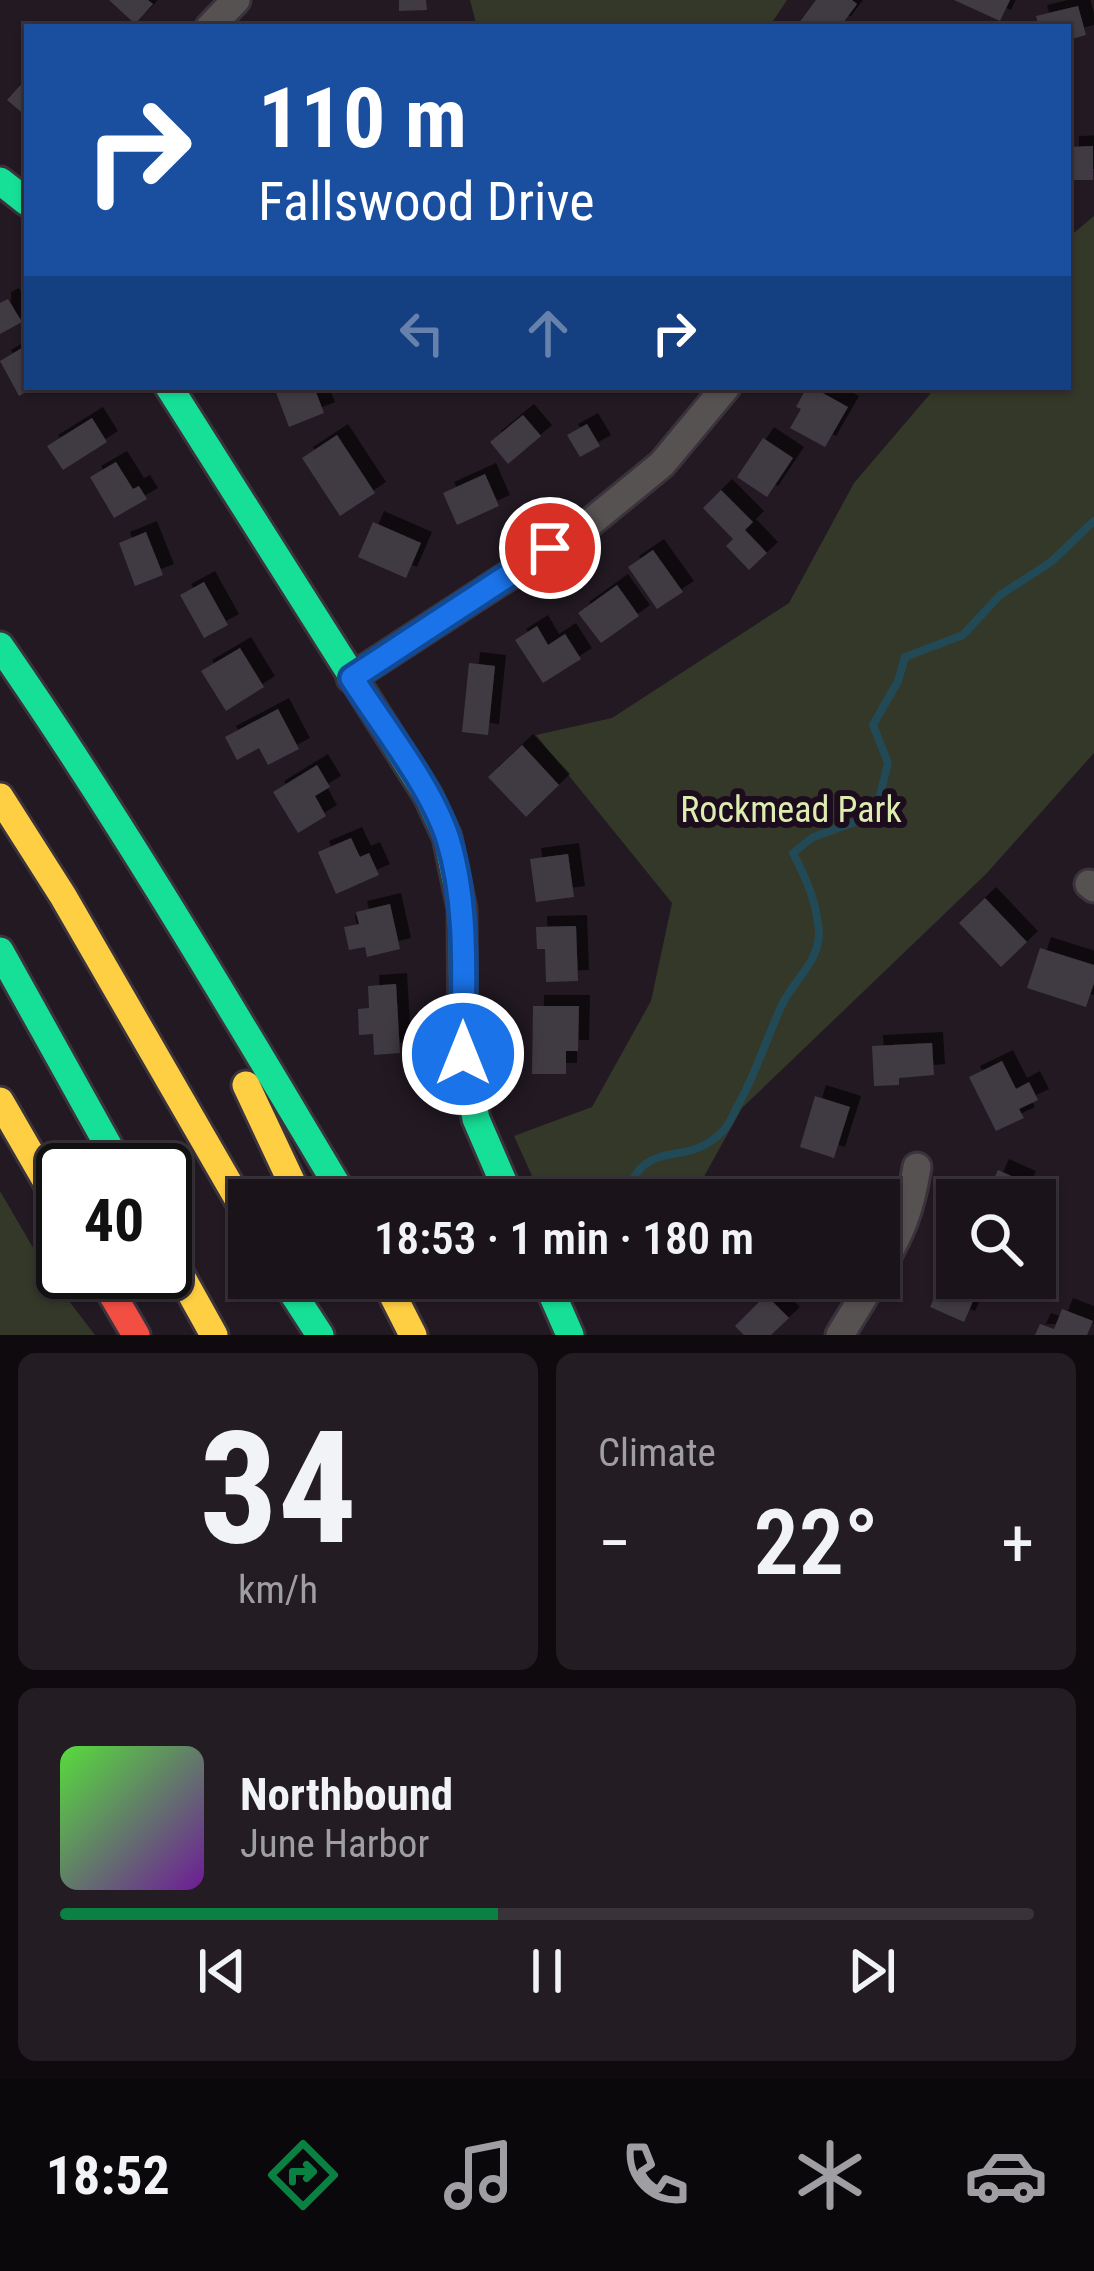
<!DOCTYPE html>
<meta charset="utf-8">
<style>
:root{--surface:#1a131a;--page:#231c23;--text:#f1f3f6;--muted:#9f9ea2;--line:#383239;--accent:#0b8043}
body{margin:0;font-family:"Roboto Condensed",sans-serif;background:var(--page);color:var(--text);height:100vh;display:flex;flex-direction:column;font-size:45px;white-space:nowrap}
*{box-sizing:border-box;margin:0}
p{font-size:39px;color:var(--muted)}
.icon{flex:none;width:66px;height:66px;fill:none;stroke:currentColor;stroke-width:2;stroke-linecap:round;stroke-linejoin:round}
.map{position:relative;height:1335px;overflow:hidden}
.sheet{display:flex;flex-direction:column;gap:18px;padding:18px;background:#0e0a0e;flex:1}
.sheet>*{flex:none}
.guide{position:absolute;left:24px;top:24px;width:1047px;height:366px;border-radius:0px;box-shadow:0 3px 9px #0004,0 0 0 3px var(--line);background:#1a4fa0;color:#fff;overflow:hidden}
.tools{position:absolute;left:936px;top:1179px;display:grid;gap:24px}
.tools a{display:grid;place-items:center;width:120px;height:120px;border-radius:0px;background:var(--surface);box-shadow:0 3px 9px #0004,0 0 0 3px var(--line);font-size:60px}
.speed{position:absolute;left:36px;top:1143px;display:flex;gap:24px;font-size:60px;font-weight:700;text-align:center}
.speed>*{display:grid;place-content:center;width:156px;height:156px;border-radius:50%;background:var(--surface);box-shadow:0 3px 9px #0004,0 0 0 3px var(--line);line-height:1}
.speed .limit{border:6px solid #111;border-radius:18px;background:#fff;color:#111}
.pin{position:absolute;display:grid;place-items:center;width:102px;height:102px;color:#fff;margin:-51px;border:6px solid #fff;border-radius:50%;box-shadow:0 3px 12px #0007}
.me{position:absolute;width:132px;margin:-66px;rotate:0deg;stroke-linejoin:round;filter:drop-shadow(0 0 9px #0008)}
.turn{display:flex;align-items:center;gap:42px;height:252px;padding:0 36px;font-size:54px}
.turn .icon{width:156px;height:156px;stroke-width:2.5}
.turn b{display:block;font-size:84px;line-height:102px}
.lanes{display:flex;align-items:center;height:114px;padding:0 36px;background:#0003;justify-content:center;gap:60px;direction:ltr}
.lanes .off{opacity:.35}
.big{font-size:90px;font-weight:600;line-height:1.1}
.sheet .tile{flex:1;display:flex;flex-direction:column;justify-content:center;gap:18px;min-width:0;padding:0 42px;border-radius:18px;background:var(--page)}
.sheet .dial{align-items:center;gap:0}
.dial b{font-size:156px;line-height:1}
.song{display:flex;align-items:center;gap:36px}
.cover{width:144px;height:144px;border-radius:18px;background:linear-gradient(135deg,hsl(110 70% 55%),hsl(280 70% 35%))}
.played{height:12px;border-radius:6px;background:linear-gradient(90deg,var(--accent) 45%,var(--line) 45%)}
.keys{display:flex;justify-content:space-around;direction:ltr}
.heat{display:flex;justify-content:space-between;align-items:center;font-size:66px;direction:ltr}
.sheet .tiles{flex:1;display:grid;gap:18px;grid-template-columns:1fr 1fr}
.tile:last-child{grid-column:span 2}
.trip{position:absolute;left:228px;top:1179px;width:672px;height:120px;border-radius:0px;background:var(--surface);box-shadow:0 3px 9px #0004,0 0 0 3px var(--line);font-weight:600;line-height:120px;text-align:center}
.menu{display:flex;height:192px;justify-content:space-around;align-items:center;background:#0a080a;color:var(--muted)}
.menu .icon{width:84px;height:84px}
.menu .current{color:var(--accent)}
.menu b{font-size:54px;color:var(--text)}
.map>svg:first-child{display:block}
</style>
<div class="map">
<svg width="1094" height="1335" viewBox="0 0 1094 1335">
<defs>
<filter id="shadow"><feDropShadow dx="11" dy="-11" stdDeviation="0" flood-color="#0009"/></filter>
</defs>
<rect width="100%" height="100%" fill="#221923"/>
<path fill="#343828" d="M470 0H787L769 27H477Z
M1094 216V753L986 874 742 1108 691 1200H543L514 1136 592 1107 651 1001 672 903 536 735 612 718 789 603 854 483 936 387H1068V238Z
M0 1191 49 1275 95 1335H0Z"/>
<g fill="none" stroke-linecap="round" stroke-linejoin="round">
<path stroke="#224956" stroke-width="8" d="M625 1200C644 1132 683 1172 723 1131 729 1125 733 1115 737 1107 756 1074 766 1039 782 1005 793 981 820 961 819 932 817 903 806 878 793 853L813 837 875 815 888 763 873 725 898 681 905 657 963 635 1000 595 1051 562 1094 521"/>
</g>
<path fill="#403a43" filter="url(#shadow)" d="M109 0H148L153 4 135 24Z
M399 0H426L427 10 399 11Z
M816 0H852L857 4 840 27H796Z
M954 0H1010L1000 21Z
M1078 6 1086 35 1068 40V27H1039L1036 16Z
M27 78V117L7 100Z
M1093 146V180H1068V147Z
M8 299 22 322 0 334V303Z
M27 345V387H35L19 396 0 361Z
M274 387H314L324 413 289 427Z
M807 387H812L848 407 825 447 790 428 801 409 796 407Z
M523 415 541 436 508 464 490 442Z
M92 418 107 442 63 470 47 446Z
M587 424 600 446 580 457 567 435Z
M337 435 375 493 340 516 302 458Z
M763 438 793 458 767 497 737 477Z
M116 462 133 489 139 486 147 499 114 518 90 477Z
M485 474 499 506 457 525 443 493Z
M721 490 753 522 745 530 767 553 749 570 726 546 733 539 703 508Z
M373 522 421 543 406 578 358 557Z
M146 532 163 575 135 586 119 543Z
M653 550 683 592 657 609 628 567Z
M204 582 228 625 204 638 180 595Z
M617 585 639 616 601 643 578 613Z
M537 626 548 645 565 634 581 659 543 683 515 640Z
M240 648 264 687 226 711 201 671Z
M469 663 495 666 488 735 462 732Z
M278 709 299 749 268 765 259 748 237 760 225 737Z
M522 745 559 785 526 817 488 777Z
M317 765 330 787 315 796 326 816 298 833 273 792Z
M351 838 360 857 369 853 379 875 336 894 318 852Z
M568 854 574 897 536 902 530 859Z
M985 898 1027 942 1001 967 959 923Z
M390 904 400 949 367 957 365 947 349 950 344 927 359 924 356 912Z
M576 926 578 981 546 982 545 949H537L536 927Z
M1040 948 1094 965V983L1086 1007 1027 988Z
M396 984 400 1053 374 1055 373 1034 359 1035 358 1009 369 1008 368 986Z
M533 1006H579L578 1051H566V1074H532Z
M932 1043 934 1075 899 1078V1085L874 1086 872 1046Z
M1002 1061 1016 1089 1029 1082 1038 1100 1019 1109 1024 1118 996 1131 969 1077Z
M815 1096 850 1107 834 1158 800 1147Z
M998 1170 1025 1182 1017 1200H984Z
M957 1247V1278H983L964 1322 930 1307Z
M766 1295 789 1318 771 1335H744L735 1326Z
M1062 1309 1093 1321 1087 1335H1035L1040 1324 1054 1329Z"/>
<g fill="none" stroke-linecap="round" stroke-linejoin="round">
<g stroke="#3b333c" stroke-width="33">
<path id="street" d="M210 27 236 0
M351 678 591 522 662 464 726 387
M1089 884 1094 888
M879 1270C901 1232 910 1211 917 1167
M840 1335 875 1278"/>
</g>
<g stroke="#3b333c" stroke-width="33">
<path id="fast" d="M0 181 27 202
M169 387 428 796 447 837 462 909 463 1053 476 1119 511 1200
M0 646C124 825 234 1013 346 1200
M0 951 122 1170
M283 1278 320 1335
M545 1278 570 1335"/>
</g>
<g stroke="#3b333c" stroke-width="33">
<path id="slow" d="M0 797 63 896 249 1218
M246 1085 300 1200
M0 1101 63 1210
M165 1247 214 1335
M384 1278 413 1335"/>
</g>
<g stroke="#3b333c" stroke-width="33">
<path id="jam" d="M99 1272 136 1335"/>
</g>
<use href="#street" stroke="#575252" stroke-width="27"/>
<use href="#fast" stroke="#16e098" stroke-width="27"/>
<use href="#slow" stroke="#ffcf43" stroke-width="27"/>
<use href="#jam" stroke="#f24e42" stroke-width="27"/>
</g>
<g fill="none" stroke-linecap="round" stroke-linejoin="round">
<g stroke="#114b97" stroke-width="30">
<path id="route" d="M463 1054C463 982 469 908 448 839 431 786 382 725 352 678L550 548"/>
</g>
<use href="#route" stroke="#1a73e8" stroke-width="21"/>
</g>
<g text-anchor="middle" stroke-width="12" stroke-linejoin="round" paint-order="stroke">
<g font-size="36" fill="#dcedaf" stroke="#1c0c1e">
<text x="791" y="822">Rockmead Park</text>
</g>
</g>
</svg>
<div class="tools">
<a><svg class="icon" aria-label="search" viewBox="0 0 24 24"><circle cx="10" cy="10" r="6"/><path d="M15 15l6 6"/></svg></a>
</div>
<div class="speed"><div class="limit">40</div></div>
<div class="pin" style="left:550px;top:548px;background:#d93025"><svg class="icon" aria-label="arrive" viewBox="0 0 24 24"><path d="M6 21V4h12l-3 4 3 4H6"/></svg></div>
<svg class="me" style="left:463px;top:1054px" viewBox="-20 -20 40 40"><circle r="17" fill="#1a73e8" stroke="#fff" stroke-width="3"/><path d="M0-11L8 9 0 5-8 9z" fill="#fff"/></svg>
<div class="trip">18:53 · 1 min · 180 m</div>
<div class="guide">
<div class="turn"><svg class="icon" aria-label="right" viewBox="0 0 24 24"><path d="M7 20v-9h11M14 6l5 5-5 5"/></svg><div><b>110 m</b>Fallswood Drive</div></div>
<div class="lanes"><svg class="icon off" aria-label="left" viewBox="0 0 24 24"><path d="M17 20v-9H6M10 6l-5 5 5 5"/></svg><svg class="icon off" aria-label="ahead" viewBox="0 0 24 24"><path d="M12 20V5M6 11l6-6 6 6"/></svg><svg class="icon" aria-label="right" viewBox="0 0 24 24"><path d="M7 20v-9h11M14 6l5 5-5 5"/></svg></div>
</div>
</div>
<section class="sheet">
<div class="tiles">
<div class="tile dial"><b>34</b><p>km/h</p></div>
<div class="tile"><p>Climate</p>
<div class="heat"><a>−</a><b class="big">22°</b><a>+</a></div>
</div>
<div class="tile">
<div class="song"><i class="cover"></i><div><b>Northbound</b><p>June Harbor</p></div></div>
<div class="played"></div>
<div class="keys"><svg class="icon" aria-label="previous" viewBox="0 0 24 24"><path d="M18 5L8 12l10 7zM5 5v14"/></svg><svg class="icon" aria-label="pause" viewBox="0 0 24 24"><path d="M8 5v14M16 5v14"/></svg><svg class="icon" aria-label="next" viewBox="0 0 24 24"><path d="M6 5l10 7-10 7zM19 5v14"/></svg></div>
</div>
</div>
</section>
<nav class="menu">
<b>18:52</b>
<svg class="icon current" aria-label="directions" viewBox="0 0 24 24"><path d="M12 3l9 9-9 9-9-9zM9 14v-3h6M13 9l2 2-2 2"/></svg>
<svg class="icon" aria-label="music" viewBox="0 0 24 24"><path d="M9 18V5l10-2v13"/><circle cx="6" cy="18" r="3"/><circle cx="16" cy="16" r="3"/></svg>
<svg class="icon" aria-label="phone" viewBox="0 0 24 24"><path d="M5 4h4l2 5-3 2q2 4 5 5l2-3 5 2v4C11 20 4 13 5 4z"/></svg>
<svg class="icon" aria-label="climate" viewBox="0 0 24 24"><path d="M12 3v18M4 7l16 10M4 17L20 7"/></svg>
<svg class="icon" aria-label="car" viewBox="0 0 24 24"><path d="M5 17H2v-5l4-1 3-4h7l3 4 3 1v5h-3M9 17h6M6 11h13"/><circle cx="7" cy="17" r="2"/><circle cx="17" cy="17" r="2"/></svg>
</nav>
